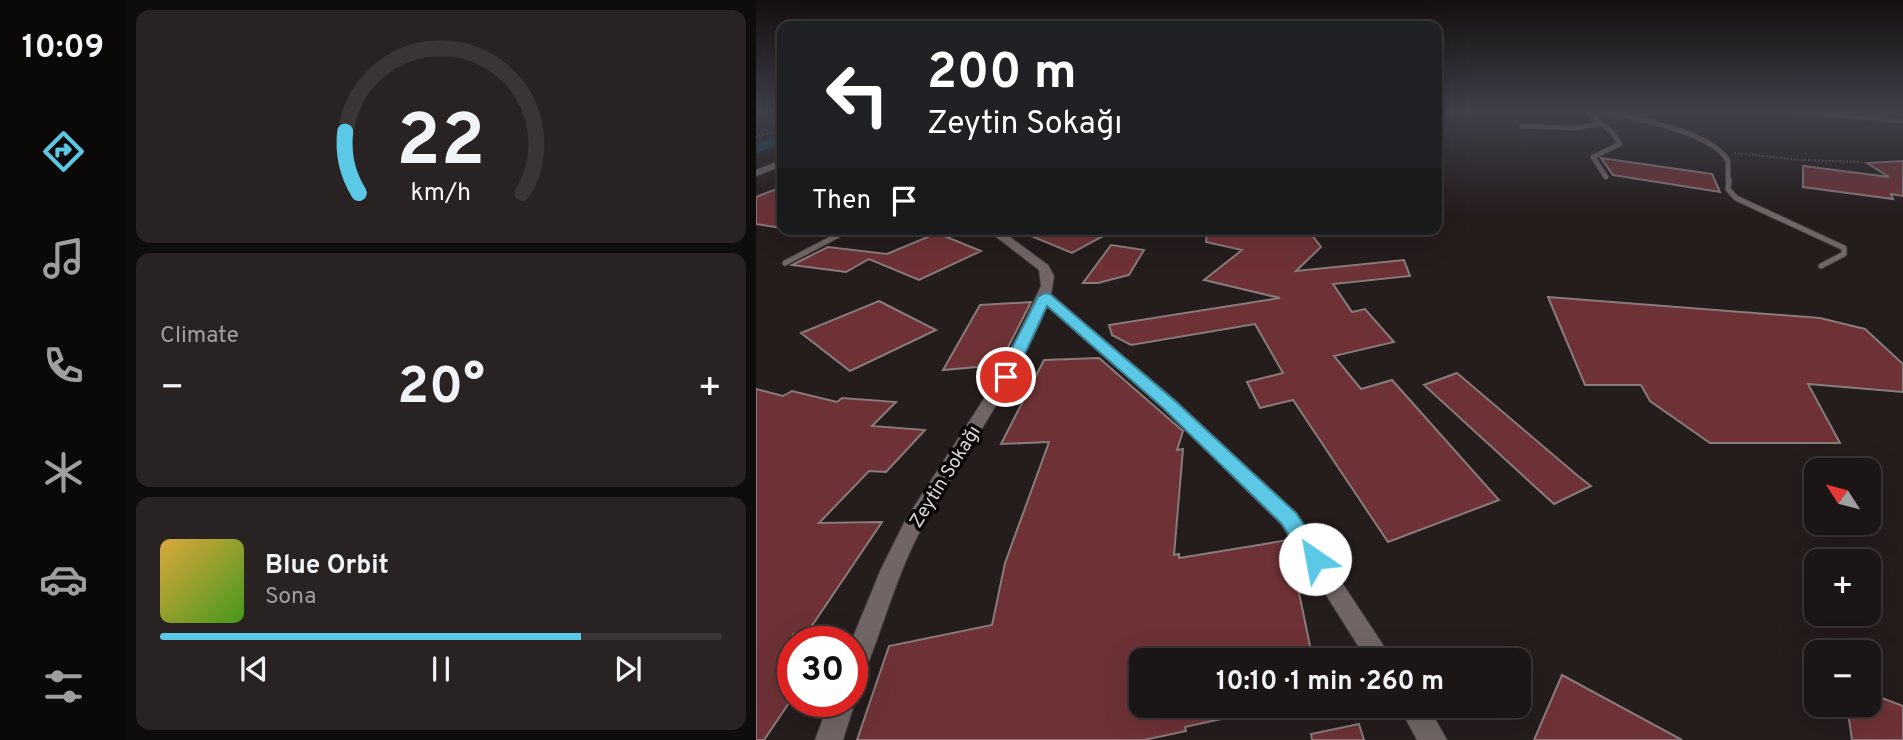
<!DOCTYPE html>
<meta charset="utf-8">
<style>
:root{--surface:#1c1515;--page:#292222;--text:#f1f3f6;--muted:#a09fa0;--line:#3a3434;--accent:#5bc8e6}
body{margin:0;font-family:Overpass,sans-serif;background:var(--page);color:var(--text);height:100vh;display:flex;flex-direction:column;font-size:26px;white-space:nowrap}
*{box-sizing:border-box;margin:0}
p{font-size:23px;color:var(--muted)}
.icon{flex:none;width:38px;height:38px;fill:none;stroke:currentColor;stroke-width:2;stroke-linecap:round;stroke-linejoin:round}
.map{position:relative;flex:1;overflow:hidden}
.details{display:flex;flex-direction:column;gap:10px;padding:10px;background:#0f0c0c;width:630px}
.details>*{flex:none}
.hud{position:absolute;left:21px;top:21px;width:665px;height:214px;border-radius:14px;box-shadow:0 7px 28px #0002,0 0 0 2px var(--line);background:#202124;color:#fff;overflow:hidden}
.needle{width:46px;rotate:306deg}
.buttons{position:absolute;left:1048px;top:458px;display:grid;gap:14px}
.buttons a{display:grid;place-items:center;width:77px;height:77px;border-radius:14px;background:var(--surface);box-shadow:0 7px 28px #0002,0 0 0 2px var(--line);font-size:35px}
.speed{position:absolute;left:21px;top:626px;display:flex;gap:14px;font-size:35px;font-weight:700;text-align:center}
.speed>*{display:grid;place-content:center;width:91px;height:91px;border-radius:50%;background:var(--surface);box-shadow:0 7px 28px #0002,0 0 0 2px var(--line);line-height:1}
.speed .limit{border:10px solid #d22;background:#fff;color:#111}
.pin{position:absolute;display:grid;place-items:center;width:60px;height:60px;color:#fff;margin:-30px;border:4px solid #fff;border-radius:50%;box-shadow:0 2px 7px #0007}
.me{position:absolute;width:77px;margin:-38px;rotate:327deg;stroke-linejoin:round;filter:drop-shadow(0 0 5px #0008)}
.turn{display:flex;align-items:center;gap:24px;height:147px;padding:0 35px;font-size:32px}
.turn .icon{width:91px;height:91px;stroke-width:2.5}
.turn b{display:block;font-size:49px;line-height:60px}
.then{display:flex;align-items:center;height:66px;padding:0 35px;background:#0003;gap:14px;font-size:26px}
.big{font-size:52px;font-weight:700;line-height:1.1}
.details .widget{flex:1;display:flex;flex-direction:column;justify-content:center;gap:10px;min-width:0;padding:0 24px;border-radius:14px;background:var(--page)}
.details .dial{align-items:center;gap:0}
.dial svg{height:182px;overflow:visible;fill:none;stroke:var(--line);stroke-width:7;stroke-linecap:round;text-anchor:middle}
.dial text{fill:var(--text);stroke:none}
.song{display:flex;align-items:center;gap:21px}
.cover{width:84px;height:84px;border-radius:10px;background:linear-gradient(135deg,hsl(40 70% 55%),hsl(100 70% 35%))}
.played{height:7px;border-radius:4px;background:linear-gradient(90deg,var(--accent) 75%,var(--line) 75%)}
.keys{display:flex;justify-content:space-around;direction:ltr}
.heat{display:flex;justify-content:space-between;align-items:center;font-size:38px;direction:ltr}
.trip{position:absolute;left:373px;top:648px;width:402px;height:70px;border-radius:14px;background:var(--surface);box-shadow:0 7px 28px #0002,0 0 0 2px var(--line);font-weight:700;line-height:70px;text-align:center}
main{display:flex;flex:1;min-height:0}
.menu{display:flex;flex-direction:column;width:126px;justify-content:space-around;align-items:center;background:#0b0808;color:var(--muted)}
.menu .icon{width:49px;height:49px}
.menu .selected{color:var(--accent)}
.menu b{font-size:32px;color:var(--text)}
.map>svg:first-child{display:block}
</style>
<main>
<nav class="menu">
<b>10:09</b>
<svg class="icon selected" aria-label="directions" viewBox="0 0 24 24"><path d="M12 3l9 9-9 9-9-9zM9 14v-3h6M13 9l2 2-2 2"/></svg>
<svg class="icon" aria-label="music" viewBox="0 0 24 24"><path d="M9 18V5l10-2v13"/><circle cx="6" cy="18" r="3"/><circle cx="16" cy="16" r="3"/></svg>
<svg class="icon" aria-label="phone" viewBox="0 0 24 24"><path d="M5 4h4l2 5-3 2q2 4 5 5l2-3 5 2v4C11 20 4 13 5 4z"/></svg>
<svg class="icon" aria-label="climate" viewBox="0 0 24 24"><path d="M12 3v18M4 7l16 10M4 17L20 7"/></svg>
<svg class="icon" aria-label="car" viewBox="0 0 24 24"><path d="M5 17H2v-5l4-1 3-4h7l3 4 3 1v5h-3M9 17h6M6 11h13"/><circle cx="7" cy="17" r="2"/><circle cx="17" cy="17" r="2"/></svg>
<svg class="icon" aria-label="filters" viewBox="0 0 24 24"><path d="M4 7h16M4 17h16"/><circle cx="9" cy="7" r="2"/><circle cx="15" cy="17" r="2"/></svg>
</nav>
<section class="details">
<div class="widget dial"><svg viewBox="0 0 100 80">
<path d="M14 69A42 42 0 1 1 86 69"/>
<path d="M14 69A42 42 0 0 1 8 42" stroke="#5bc8e6"/>
<text x="50" y="56" font-size="32" font-weight="700">22</text>
<text x="50" y="72" font-size="11">km/h</text>
</svg></div>
<div class="widget"><p>Climate</p>
<div class="heat"><a>−</a><b class="big">20°</b><a>+</a></div>
</div>
<div class="widget">
<div class="song"><i class="cover"></i><div><b>Blue Orbit</b><p>Sona</p></div></div>
<div class="played"></div>
<div class="keys"><svg class="icon" aria-label="previous" viewBox="0 0 24 24"><path d="M18 5L8 12l10 7zM5 5v14"/></svg><svg class="icon" aria-label="pause" viewBox="0 0 24 24"><path d="M8 5v14M16 5v14"/></svg><svg class="icon" aria-label="next" viewBox="0 0 24 24"><path d="M6 5l10 7-10 7zM19 5v14"/></svg></div>
</div>
</section>
<div class="map">
<svg width="1147" height="740" viewBox="0 0 1147 740">
<rect width="100%" height="100%" fill="#251c1c"/>
<g fill="none" stroke-linecap="round" stroke-linejoin="round">
<path fill="#194450" fill-rule="evenodd" d="M26 134V144L0 153V143Z"/>
</g>
<path fill="#6e3236" stroke="#877b7b" stroke-width="2" d="M845 158 956 174 964 192 857 175Z
M1147 161V196L1135 194 1137 199 1047 187V166L1133 177 1111 163Z
M18 190 26 191V228L0 224V197Z
M289 229H360L316 253 275 236Z
M456 229H533L555 234 565 247 540 271 648 260 654 276 577 284 596 312 609 309 638 342 578 356 605 389 636 380 743 500 632 542 537 400 504 408 491 382 527 373 499 324 375 345 356 335 353 325 524 298 448 280 486 250 450 242 451 232Z
M181 233 225 251 163 280 113 259 90 272 36 265 72 247 131 254Z
M355 245 388 250 373 275 342 283H327Z
M792 297 1064 318 1109 329 1147 364V392L1052 384 1084 443H954L894 401 885 385H829Z
M123 301 180 330 94 371 45 333Z
M275 302 243 365 187 370 224 305Z
M343 358 427 431 421 450 427 449 418 555 423 554V558L532 540 557 660H385V705H502V711L429 727 430 731 388 740H101L133 646 236 625 249 563 293 442 245 444 288 360Z
M701 373 822 476 835 486 798 504 668 385Z
M0 389 27 396 36 391 81 402 86 398 140 402 116 426 169 430 130 472 113 471 63 523 126 522 51 633 37 634V697L8 740H0Z
M806 675 926 740H778Z
M1113 693 1147 706V740H1096L1091 705H1113Z
M603 724 608 740H556L555 734Z"/>
<g fill="none" stroke-linecap="round" stroke-linejoin="round">
<g stroke="#3f3838" stroke-width="6">
<path id="lane-far1" d="M830 111 857 133 864 144 837 157 850 177
M847 111C878 119 956 131 972 161V181
M1036 111 1147 121
M766 126 822 128 845 123"/>
</g>
<g stroke="#3f3838" stroke-width="7">
<path id="lane" d="M973 180 972 189 980 198 1088 248V254L1065 266
M29 263 94 229"/>
</g>
<g stroke="#3f3838" stroke-width="2">
<path id="street" d="M26 160V166L0 176V170Z
M230 229H243L292 265 298 276 295 295 418 399 540 513 637 660H611L526 525 406 407 291 306C259 384 209 452 167 526 140 574 127 630 105 681L96 684 95 642 125 569 150 519 242 377 285 286 283 270Z
M96 695 99 702 87 740H59L73 702H96Z
M642 705H671L691 740H661Z"/>
</g>
<path stroke="#857d7d" stroke-width="2" stroke-dasharray="1 2.5" stroke-linecap="butt" d="M0 137 26 129
M979 153 1046 160 1105 162"/>
<use href="#lane-far1" stroke="#716565" stroke-width="4.5"/>
<use href="#lane" stroke="#716565" stroke-width="5"/>
<use href="#street" fill="#716565" fill-rule="evenodd"/>
</g>
<linearGradient id="sky" x2="0" y2="1"><stop stop-color="#140f0f"/><stop offset="0.52" stop-color="#40404b"/><stop offset="1" stop-color="#40404b" stop-opacity="0"/></linearGradient>
<rect width="1147" height="215" fill="url(#sky)"/>
<path fill="#5bc8e6" stroke="#3b8296" stroke-width="2" d="M289 293 294 294 418 400 540 513 567 553 570 559 567 565 559 568 551 565 526 524 406 407 291 306 258 377 250 382 244 380 241 377 282 297Z"/>
<g text-anchor="middle" stroke-width="7" stroke-linejoin="round" paint-order="stroke">
<g font-size="19" fill="#dcd5d5" stroke="#0b0707">
<text transform="translate(188 476) rotate(-58)" y="7">Zeytin Sokağı</text>
</g>
</g>
</svg>
<div class="buttons">
<a><svg class="needle" viewBox="-14 -14 28 28"><path d="M0-13l5 13h-10z" fill="#e53935"/><path d="M0 13l5-13h-10z" fill="#a09fa0"/></svg></a>
<a>+</a>
<a>−</a>
</div>
<div class="speed"><div class="limit">30</div></div>
<div class="pin" style="left:250px;top:377px;background:#d93025"><svg class="icon" aria-label="arrive" viewBox="0 0 24 24"><path d="M6 21V4h12l-3 4 3 4H6"/></svg></div>
<svg class="me" style="left:559px;top:559px" viewBox="-20 -20 40 40"><circle r="19" fill="#fff"/><path d="M0-13L10 11 0 6-10 11z" fill="#5bc8e6"/></svg>
<div class="trip">10:10 · 1 min · 260 m</div>
<div class="hud">
<div class="turn"><svg class="icon" aria-label="left" viewBox="0 0 24 24"><path d="M17 20v-9H6M10 6l-5 5 5 5"/></svg><div><b>200 m</b>Zeytin Sokağı</div></div>
<div class="then">Then<svg class="icon" aria-label="arrive" viewBox="0 0 24 24"><path d="M6 21V4h12l-3 4 3 4H6"/></svg></div>
</div>
</div>
</main>
